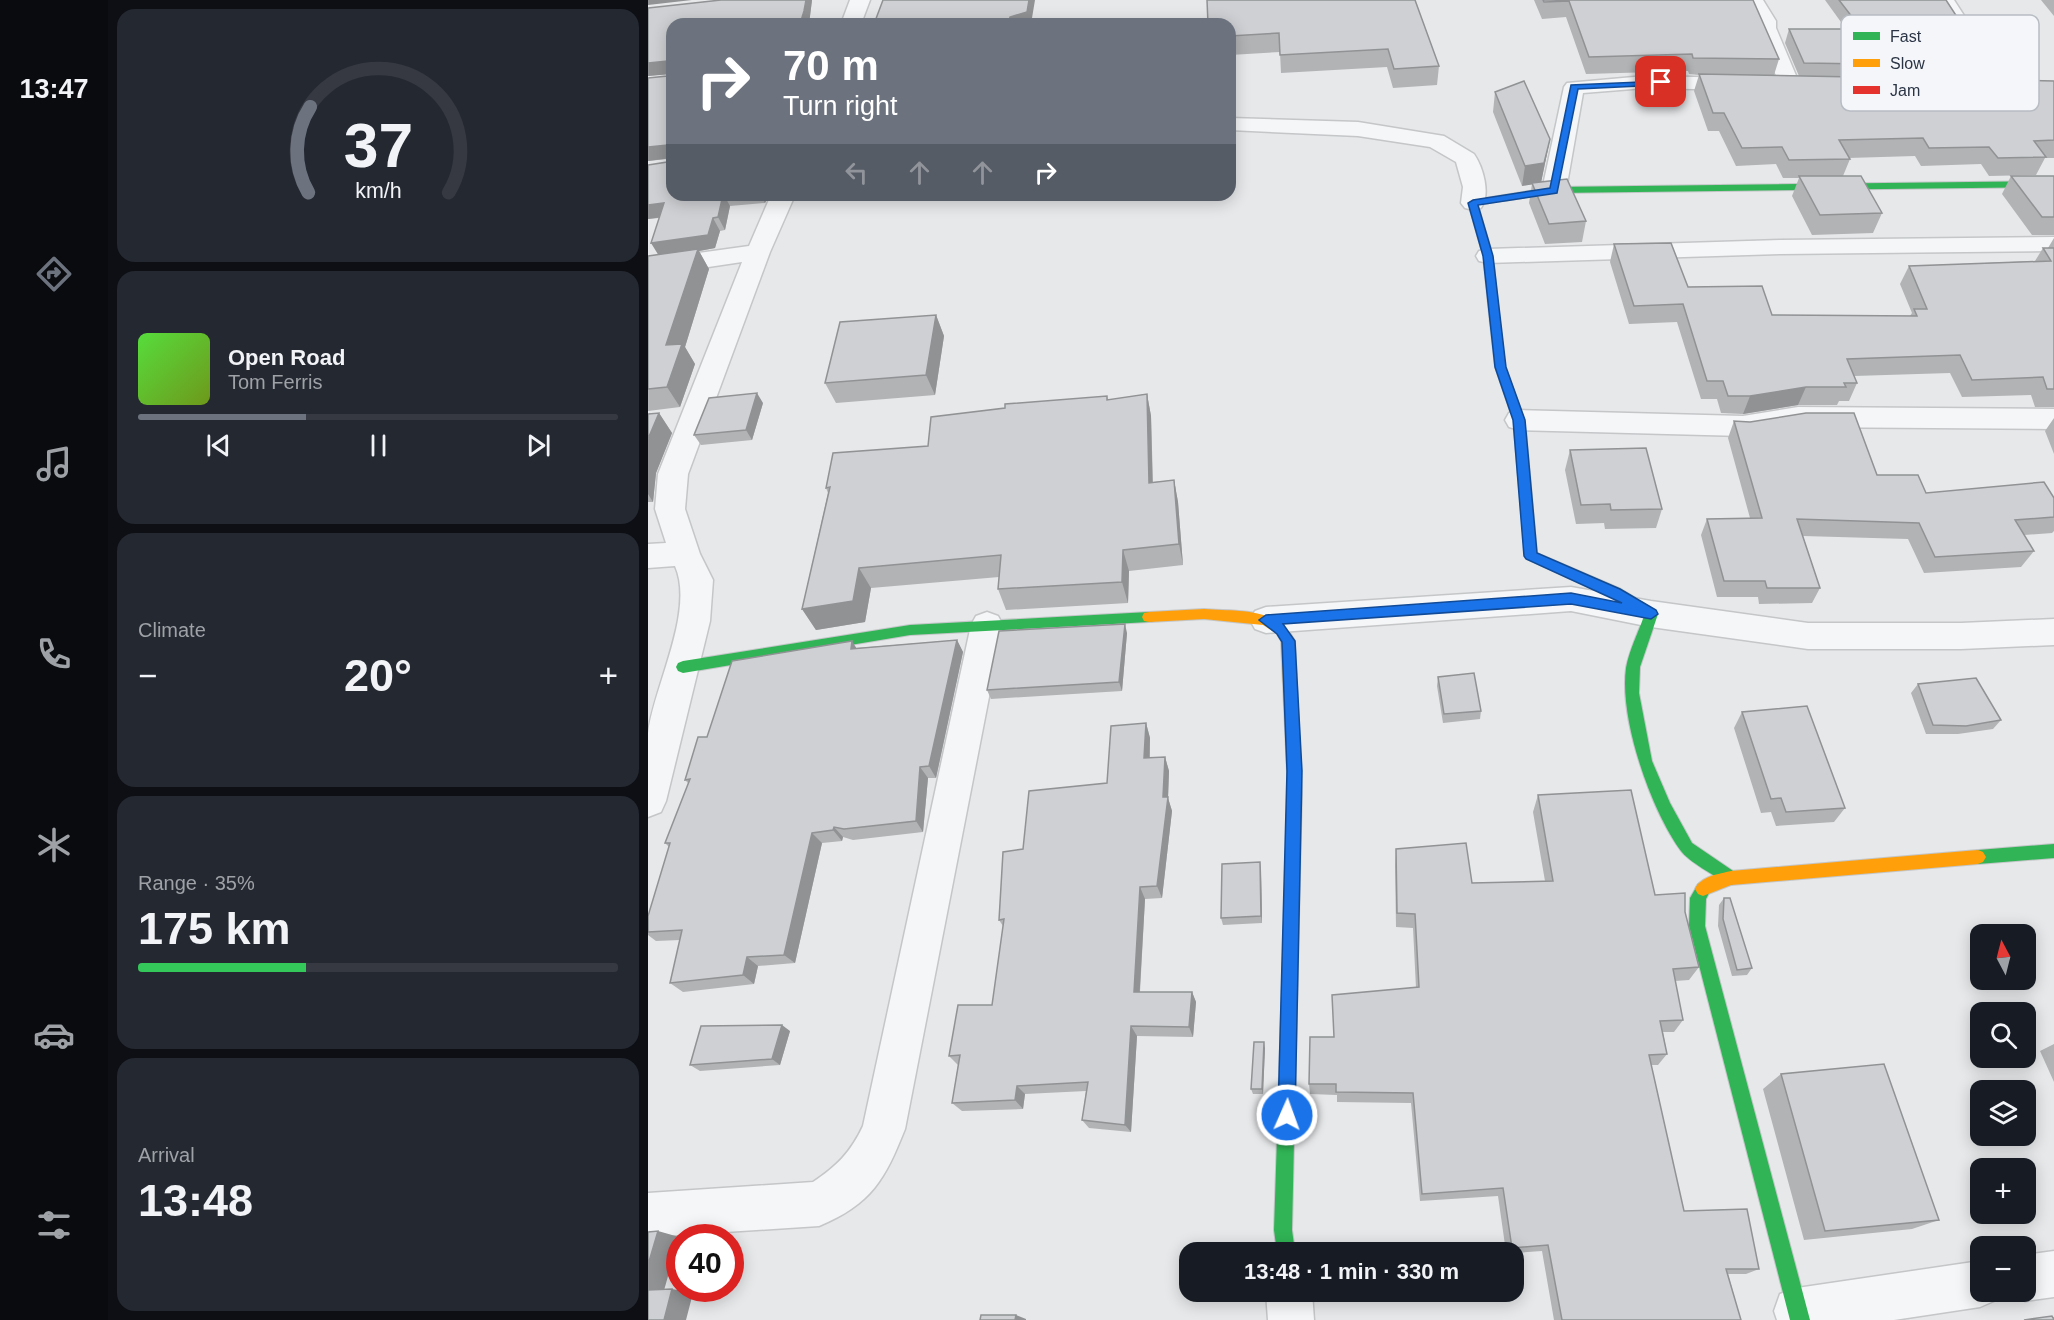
<!DOCTYPE html>
<meta charset="utf-8">
<style>
:root{--surface:#171b24;--page:#242831;--text:#f1f3f6;--muted:#9ea1a6;--line:#363941;--accent:#6c737f}
body{margin:0;font-family:Helvetica,sans-serif;background:var(--page);color:var(--text);height:100vh;display:flex;flex-direction:column;font-size:22px;white-space:nowrap}
*{box-sizing:border-box;margin:0}
p{font-size:20px;color:var(--muted)}
.icon{flex:none;width:33px;height:33px;fill:none;stroke:currentColor;stroke-width:2;stroke-linecap:round;stroke-linejoin:round}
.map{position:relative;flex:1;overflow:hidden}
.side{display:flex;flex-direction:column;gap:9px;padding:9px;background:#0d0f14;width:540px}
.side>*{flex:none}
.banner{position:absolute;left:18px;top:18px;width:570px;height:183px;border-radius:18px;box-shadow:0 3px 15px #0003;background:#6c737f;color:#fff;overflow:hidden}
.needle{width:39px;rotate:353deg}
.buttons{position:absolute;left:1322px;top:924px;display:grid;gap:12px}
.buttons a{display:grid;place-items:center;width:66px;height:66px;border-radius:12px;background:var(--surface);box-shadow:0 3px 15px #0003;font-size:30px}
.speed{position:absolute;left:18px;top:1224px;display:flex;gap:12px;font-size:30px;font-weight:700;text-align:center}
.speed>*{display:grid;place-content:center;width:78px;height:78px;border-radius:50%;background:var(--surface);box-shadow:0 3px 15px #0003;line-height:1}
.speed .limit{border:9px solid #d22;background:#fff;color:#111}
.pin{position:absolute;display:grid;place-items:center;width:51px;height:51px;color:#fff;margin:-26px;border-radius:12px;box-shadow:0 3px 9px #0006}
.me{position:absolute;width:66px;margin:-33px;rotate:2deg;stroke-linejoin:round;filter:drop-shadow(0 0 4px #0008)}
.turn{display:flex;align-items:center;gap:21px;height:126px;padding:0 18px;font-size:27px}
.turn .icon{width:78px;height:78px;stroke-width:2.5}
.turn b{display:block;font-size:42px;line-height:51px}
.lanes{display:flex;align-items:center;height:57px;padding:0 18px;background:#0003;justify-content:center;gap:30px;direction:ltr}
.lanes .off{opacity:.35}
.big{font-size:45px;font-weight:800;line-height:1.1}
.side .tile{flex:1;display:flex;flex-direction:column;justify-content:center;gap:9px;min-width:0;padding:0 21px;border-radius:18px;background:var(--page)}
.side .dial{align-items:center;gap:0}
.dial svg{height:156px;overflow:visible;fill:none;stroke:var(--line);stroke-width:7;stroke-linecap:round;text-anchor:middle}
.dial text{fill:var(--text);stroke:none}
.song{display:flex;align-items:center;gap:18px}
.cover{width:72px;height:72px;border-radius:9px;background:linear-gradient(135deg,hsl(110 70% 55%),hsl(80 70% 35%))}
.played{height:6px;border-radius:3px;background:linear-gradient(90deg,var(--accent) 35%,var(--line) 35%)}
.keys{display:flex;justify-content:space-around;direction:ltr}
.heat{display:flex;justify-content:space-between;align-items:center;font-size:33px;direction:ltr}
.charge{height:9px;border-radius:4px;background:linear-gradient(90deg,#34c759 35%,var(--line) 0)}
.trip{position:absolute;left:531px;top:1242px;width:345px;height:60px;border-radius:18px;background:var(--surface);box-shadow:0 3px 15px #0003;font-weight:800;line-height:60px;text-align:center}
main{display:flex;flex:1;min-height:0}
.tabs{display:flex;flex-direction:column;width:108px;justify-content:space-around;align-items:center;background:#090b0e;color:var(--muted)}
.tabs .icon{width:42px;height:42px}
.tabs .selected{color:var(--accent)}
.tabs b{font-size:27px;color:var(--text)}
.map>svg:first-child{display:block}
</style>
<main>
<nav class="tabs">
<b>13:47</b>
<svg class="icon selected" aria-label="directions" viewBox="0 0 24 24"><path d="M12 3l9 9-9 9-9-9zM9 14v-3h6M13 9l2 2-2 2"/></svg>
<svg class="icon" aria-label="music" viewBox="0 0 24 24"><path d="M9 18V5l10-2v13"/><circle cx="6" cy="18" r="3"/><circle cx="16" cy="16" r="3"/></svg>
<svg class="icon" aria-label="phone" viewBox="0 0 24 24"><path d="M5 4h4l2 5-3 2q2 4 5 5l2-3 5 2v4C11 20 4 13 5 4z"/></svg>
<svg class="icon" aria-label="climate" viewBox="0 0 24 24"><path d="M12 3v18M4 7l16 10M4 17L20 7"/></svg>
<svg class="icon" aria-label="car" viewBox="0 0 24 24"><path d="M5 17H2v-5l4-1 3-4h7l3 4 3 1v5h-3M9 17h6M6 11h13"/><circle cx="7" cy="17" r="2"/><circle cx="17" cy="17" r="2"/></svg>
<svg class="icon" aria-label="filters" viewBox="0 0 24 24"><path d="M4 7h16M4 17h16"/><circle cx="9" cy="7" r="2"/><circle cx="15" cy="17" r="2"/></svg>
</nav>
<section class="side">
<div class="tile dial"><svg viewBox="0 0 100 80">
<path d="M14 69A42 42 0 1 1 86 69"/>
<path d="M14 69A42 42 0 0 1 15 25" stroke="#6c737f"/>
<text x="50" y="56" font-size="32" font-weight="700">37</text>
<text x="50" y="72" font-size="11">km/h</text>
</svg></div>
<div class="tile">
<div class="song"><i class="cover"></i><div><b>Open Road</b><p>Tom Ferris</p></div></div>
<div class="played"></div>
<div class="keys"><svg class="icon" aria-label="previous" viewBox="0 0 24 24"><path d="M18 5L8 12l10 7zM5 5v14"/></svg><svg class="icon" aria-label="pause" viewBox="0 0 24 24"><path d="M8 5v14M16 5v14"/></svg><svg class="icon" aria-label="next" viewBox="0 0 24 24"><path d="M6 5l10 7-10 7zM19 5v14"/></svg></div>
</div>
<div class="tile"><p>Climate</p>
<div class="heat"><a>−</a><b class="big">20°</b><a>+</a></div>
</div>
<div class="tile"><p>Range · 35%</p><b class="big">175 km</b><div class="charge"></div></div>
<div class="tile"><p>Arrival</p><b class="big">13:48</b></div>
</section>
<div class="map">
<svg width="1406" height="1320" viewBox="0 0 1406 1320">
<rect width="100%" height="100%" fill="#e6e8ea"/>
<g fill="none" stroke-linecap="round" stroke-linejoin="round">
<g stroke="#c4c6c8" stroke-width="3">
<path id="street" d="M202 0H222L213 24H193Z
M1095 0H1115L1128 21V28L1152 85 1149 89 1142 91 1135 89 1132 85 1108 28V21Z
M1286 0H1306L1364 90 1361 94 1354 96 1347 94Z
M997 76 1094 78 1101 80 1104 84 1101 88 1094 90 997 88 935 93 918 190 914 195 906 197 898 195 894 190 916 87 919 83Z
M582 118 710 122 796 136 826 154C835 167 843 194 833 208L825 210 817 208 813 203 815 187 808 162 782 147 710 136 582 130Z
M123 195H147L122 252 40 474 37 509 52 554 65 580 62 621 18 801 13 812 0 817C0 790 0 760 0 733 6 686 47 611 27 566L0 568V544L18 543 7 509 10 474 94 262 0 276V260L101 246Z
M1406 237V251L1133 254 840 263 831 261 828 256 831 251 840 249 1133 240Z
M1150 407 1406 409V429L1150 427 1095 436 871 430 861 427 857 420 861 413 871 410 1095 416Z
M923 587 1003 601 1160 623H1313L1406 619V645L1313 649H1160L1003 627 923 611 618 633 607 629 602 620 607 611 618 607Z
M339 612 350 616 355 625 257 1129C237 1179 224 1204 171 1226L0 1237V1193L165 1182C188 1167 203 1152 215 1126L323 625 328 616Z
M1406 1251V1297L1377 1301 1361 1294 1360 1292H1377V1255Z
M1332 1261V1292H1352L1348 1300 1332 1307 1246 1320H1129L1126 1311 1132 1294 1149 1288Z
M618 1292H664L666 1320H620Z"/>
</g>
<g stroke="#c4c6c8" stroke-width="2">
<path id="fast" d="M1406 181V187L906 193 856 201 851 198 856 195 906 187Z
M847 320 852 323 857 367 877 420 889 553 973 589 1008 610 1010 614 992 667 991 693 1004 761 1022 803 1044 843 1088 873 1091 878 1088 883 1083 885 1078 883C1066 875 1041 862 1033 851 1003 810 971 719 978 668 981 651 990 633 996 616L963 597 879 559 877 556 865 420 847 367 842 323Z
M501 612 506 613 508 617 506 621 501 622 262 635 35 673 30 671 28 667 30 663 35 661 262 625Z
M646 824 651 826 653 831 644 1230 647 1252H629L626 1230 639 831 641 826Z
M1406 844V858L1330 864 1325 862 1322 857 1325 852 1330 850Z
M1055 882 1060 884 1063 889 1058 899 1057 926 1162 1320H1142L1041 926 1042 898 1050 884Z"/>
</g>
<g stroke="#c4c6c8" stroke-width="2">
<path id="slow" d="M556 609C590 612 629 606 647 641L654 794 653 831 651 836 646 838 641 836 639 831 640 794 633 641 629 634 615 625 556 619 501 622 496 621 494 617 496 613 501 612Z
M1330 850 1335 852 1338 857 1335 862 1330 864 1083 885 1055 896 1050 894 1047 889C1053 876 1071 874 1083 871Z"/>
</g>
<g stroke="#c4c6c8" stroke-width="2">
<path id="jam" d="M856 195 859 196V200L830 205 845 256 852 323 847 326 842 323 835 256 820 203 825 200Z"/>
</g>
<use href="#street" fill="#f5f6f7" fill-rule="evenodd"/>
<use href="#fast" fill="#30b455" fill-rule="evenodd"/>
<use href="#slow" fill="#ff9f0a" fill-rule="evenodd"/>
<use href="#jam" fill="#e5322d" fill-rule="evenodd"/>
</g>
<path fill="#b1b3b5" d="M73 0H164L161 24H24V195H121L117 203 82 206 77 230 72 231 67 248 51 251 61 269 37 347 47 364 32 407 0 411V256L10 255 11 218 0 219V165L19 162V159L0 161V78L19 76V74L0 76V8Z
M767 0 791 66 789 85 745 88 739 67 633 73 632 52 582 55V24Z
M886 0H1105L1131 59 1126 75 1151 76 1137 43 1141 29H1198L1177 0H1298L1341 66 1335 79 1406 81V158H1397L1388 175 1341 176 1333 164 1273 166 1267 156 1200 158 1202 159 1195 176 1234 213 1225 233 1164 235 1144 196 1151 178H1135L1128 164 1088 166 1071 131H1060L1046 91 1051 75 1041 74 1040 71 938 74 918 17 894 19Z
M1393 0H1406V16Z
M847 92 902 139 893 182 938 221 934 242 897 244 881 203 884 184 874 186 845 112Z
M1363 176H1406V235H1384L1354 194Z
M1406 238V407H1387L1383 395 1314 397 1302 373 1206 376 1209 383 1201 401H1191L1189 405H1150L1095 414 1073 413 1069 399H1053L1029 322 981 324 962 262 966 244 1040 287 1124 315 1262 316 1264 313 1252 284 1261 266 1387 261 1395 248H1400Z
M288 315 296 336 287 395 188 403 177 383Z
M499 394 503 416 505 482 526 480 530 502 535 565 481 571 480 603 358 610 350 589 351 577 223 588 217 622 168 630 154 609 180 493 178 488 280 446 357 408 459 396 460 400Z
M115 403 104 440 53 445 46 435Z
M11 413 24 433 8 473 5 502H0V414Z
M1406 418V454L1397 431Z
M1086 421 1278 493 1406 498V531L1404 533 1376 535 1386 551 1373 567 1276 573 1260 539 1155 536 1172 588 1164 603 1111 604 1110 597H1069L1053 535 1059 519 1102 518 1080 438Z
M922 450 1014 509 1008 528 957 529 956 523 928 524 917 470Z
M479 633 474 691 343 699 339 690Z
M309 640 315 652 288 778H280L275 832 205 840 195 837 194 841 174 843 147 963 110 966 106 984 35 992 22 983 32 940 8 941 0 935V916L21 847 17 843 41 784 37 780 59 737 208 648Z
M790 677 833 711 832 719 795 723 789 686Z
M1270 684 1353 720 1345 729 1310 734H1278L1263 693Z
M1094 712 1197 808 1186 822 1128 826 1123 812 1113 813 1086 728Z
M498 723 502 738V758L517 757 521 771 520 798 524 811 514 898 497 899 492 992H544L548 1002 545 1037 489 1036 483 1132 441 1128 434 1120 438 1091 377 1094 375 1109 314 1111 304 1103 310 1065 301 1056 344 1005 355 926 351 920 375 849 459 783Z
M890 795 1007 895 1037 912 1051 967 1041 980 1027 981 1035 1020 1026 1032H1015L1019 1054 1010 1065H1003L1036 1211 1111 1269 1098 1274H1080L1093 1320H906L894 1251 866 1253 858 1252 850 1196 772 1201 763 1103 689 1102V1095L662 1094 661 1084 686 1037 768 988 765 928 748 927 747 865 748 849 824 883 897 881 885 812Z
M613 869 614 923 575 925 573 918Z
M1076 898 1104 968 1099 975 1084 976 1070 926 1071 905Z
M142 1031 132 1065 52 1071 42 1065Z
M1406 1044V1082L1392 1051Z
M617 1048 615 1094H605L603 1089Z
M1133 1074 1291 1220 1264 1229 1156 1240 1115 1089Z"/>
<path fill="#909294" d="M0 0H44L0 5Z
M158 0H164L161 24H152Z
M381 0H387L383 24H360L362 17Z
M19 61 24 74 0 76V63Z
M902 139 893 183 874 186 877 166Z
M19 145 24 158 0 161V147Z
M75 195H76L82 206 77 230 70 217Z
M113 195H121L117 203Z
M16 203 23 216 0 219V205Z
M65 218 72 231 67 248 51 251 61 269 37 347 47 364 32 407 19 387 18 345 11 256 3 243Z
M288 315 296 336 287 395 278 375Z
M1158 387 1150 405 1095 414 1102 396Z
M109 393 115 403 104 440 98 430Z
M499 394 503 416 505 504 501 483Z
M11 413 24 433 8 473 5 502 0 494V439Z
M526 480 530 502 535 565 531 544Z
M475 550 481 571 480 603 474 582Z
M211 568 223 588 217 622 168 630 154 609Z
M477 624 479 633 474 691 471 682Z
M309 640 315 652 288 778 281 766Z
M204 641 212 654 203 649Z
M498 723 502 738 501 772 496 758Z
M517 757 521 771 520 798 524 811 514 898 509 886 515 797Z
M272 767 280 778 275 832 268 821Z
M186 827 195 837 194 841 185 830Z
M164 833 174 843 147 963 136 955Z
M612 862 613 869 614 923 613 916Z
M492 887 497 899 491 1003 486 992Z
M99 957 110 966 106 984 95 975Z
M544 992 548 1002 545 1037 541 1027Z
M134 1025 142 1031 132 1065 124 1059Z
M483 1026 489 1036 483 1132 477 1125Z
M616 1042 617 1048 615 1094 614 1089Z
M369 1086 377 1094 375 1109 367 1100Z
M10 1231 31 1237 15 1294 0 1292V1265Z
M24 1289 45 1293 38 1320H16Z
M368 1315 378 1319V1320H367Z"/>
<path fill="#ced0d3" stroke="#909294" stroke-width="1.5" d="M73 0H158L156 11 152 24H24V195H75L70 217 65 218 60 235 3 243 16 203 0 205V165L19 162V145L0 147V78L19 76V61L0 63V8Z
M235 0H381L379 12 362 17 360 24H226Z
M559 0H767L791 66 746 69 740 49 632 55 631 33 582 36V24H560Z
M895 0H1105L1131 59 1045 58 1044 54 941 57 921 1 896 2Z
M1191 0H1298L1341 66 1156 63 1141 29H1207L1202 22H1208Z
M1051 74 1406 81V140L1386 141 1398 157 1350 158 1341 147 1281 148 1275 138 1191 140 1202 159 1141 160 1134 147 1094 148 1076 113H1065Z
M876 81 902 139 896 163 877 166 847 92Z
M1151 176H1213L1234 213 1172 215Z
M1363 176H1406V217H1394Z
M919 179 938 221 901 224 884 183Z
M1023 243 1040 287 1114 286 1124 315 1269 316 1266 309H1279L1261 266 1403 261 1395 248H1406V389H1399L1395 377 1324 380 1312 355 1199 359 1209 383H1196L1198 387H1158L1102 396H1080L1075 381H1059L1035 304 986 306 966 244Z
M50 249 18 345 34 344 19 387 0 389V256Z
M288 315 278 375 177 383 192 322Z
M109 393 98 430 46 435 61 398Z
M499 394 501 483 526 480 531 544 475 550 474 582 350 589 353 555 211 568 205 601 154 609 182 487 178 488 185 453 280 446 283 417 357 408V404L459 396V400Z
M11 413 0 439V414Z
M1158 413H1206L1229 475H1270L1278 493 1396 482 1406 498V517L1367 520 1386 551 1287 557 1271 523 1149 519 1172 588H1119L1117 581H1076L1059 519 1114 518 1086 421 1102 422Z
M998 448 1014 509 963 510 962 504 933 505 922 450Z
M477 624 471 682 339 690 351 631Z
M309 640 281 766 272 767 268 821 196 829 186 827 185 830 164 833 136 955 99 957 95 975 22 983 34 930 0 932V916L22 843H17L42 779 37 780 50 737H59L84 661 204 641 203 649Z
M826 673 833 711 796 714 790 677Z
M1328 678 1353 720 1318 726 1285 725 1270 684Z
M1159 706 1197 808 1138 812 1133 798 1123 799 1094 712Z
M498 723 496 758 517 757 515 797H520L509 886 492 887 486 992H544L541 1027 483 1026 477 1125 434 1120 440 1082 369 1086 367 1100 304 1103 312 1055 301 1056 310 1005H344L356 919 351 920 355 852 375 849 381 791 459 783 463 726Z
M983 790 1007 895 1037 893V912L1051 967 1025 969 1035 1020 1012 1021 1019 1054 1001 1055 1036 1211 1099 1209 1111 1269H1078L1093 1320H914L900 1245 864 1248 855 1188 774 1194 765 1093 688 1092V1084H661L662 1037H686L684 995 771 987 767 914 749 913 748 849 818 843 824 883 905 881 890 795Z
M612 862 613 916 573 918 574 864Z
M1076 898H1082L1104 968 1089 970 1075 919Z
M134 1025 124 1059 42 1065 53 1026Z
M606 1042H616L614 1089H603Z
M1236 1064 1291 1220 1177 1231 1133 1074Z
M10 1231 0 1265V1232Z
M24 1289 16 1320H0V1290Z
M333 1315H368L367 1320H332Z
M1404 1316 1405 1318H1406V1320H1376Z"/>
<path fill="#1a73e8" stroke="#114b97" stroke-width="1.5" d="M1016 81V84L1013 85 930 89 909 193 830 205 845 256 858 367 877 420 889 553 972 589 1008 610 1010 614 1003 619 923 604 635 624 647 641 654 771 647 1115 645 1121 639 1124 632 1121 630 1115 639 771 634 642 629 634 611 620 618 615 923 593 974 603 878 559 876 556 865 420 847 367 835 256 820 203 825 200 902 188 923 85Z"/>
<rect x="1193" y="15" width="198" height="96" rx="9" fill="#f4f6f9" stroke="#b8bcc3" stroke-width="1.5"/>
<rect x="1205" y="32" width="27" height="8" fill="#30b455"/>
<rect x="1205" y="59" width="27" height="8" fill="#ff9f0a"/>
<rect x="1205" y="86" width="27" height="8" fill="#e5322d"/>
<g font-size="16" fill="#2b3445">
<text x="1242" y="42">Fast</text>
<text x="1242" y="69">Slow</text>
<text x="1242" y="96">Jam</text>
</g>
</svg>
<div class="buttons">
<a><svg class="needle" viewBox="-14 -14 28 28"><path d="M0-13l5 13h-10z" fill="#e53935"/><path d="M0 13l5-13h-10z" fill="#9ea1a6"/></svg></a>
<a><svg class="icon" aria-label="search" viewBox="0 0 24 24"><circle cx="10" cy="10" r="6"/><path d="M15 15l6 6"/></svg></a>
<a><svg class="icon" aria-label="layers" viewBox="0 0 24 24"><path d="M12 4l9 5-9 5-9-5zM3 14l9 5 9-5"/></svg></a>
<a>+</a>
<a>−</a>
</div>
<div class="speed"><div class="limit">40</div></div>
<div class="pin" style="left:1013px;top:82px;background:#d93025"><svg class="icon" aria-label="arrive" viewBox="0 0 24 24"><path d="M6 21V4h12l-3 4 3 4H6"/></svg></div>
<svg class="me" style="left:639px;top:1115px" viewBox="-20 -20 40 40"><circle r="17" fill="#1a73e8" stroke="#fff" stroke-width="3"/><path d="M0-11L8 9 0 5-8 9z" fill="#fff"/></svg>
<div class="trip">13:48 · 1 min · 330 m</div>
<div class="banner">
<div class="turn"><svg class="icon" aria-label="right" viewBox="0 0 24 24"><path d="M7 20v-9h11M14 6l5 5-5 5"/></svg><div><b>70 m</b>Turn right</div></div>
<div class="lanes"><svg class="icon off" aria-label="left" viewBox="0 0 24 24"><path d="M17 20v-9H6M10 6l-5 5 5 5"/></svg><svg class="icon off" aria-label="ahead" viewBox="0 0 24 24"><path d="M12 20V5M6 11l6-6 6 6"/></svg><svg class="icon off" aria-label="ahead" viewBox="0 0 24 24"><path d="M12 20V5M6 11l6-6 6 6"/></svg><svg class="icon" aria-label="right" viewBox="0 0 24 24"><path d="M7 20v-9h11M14 6l5 5-5 5"/></svg></div>
</div>
</div>
</main>
